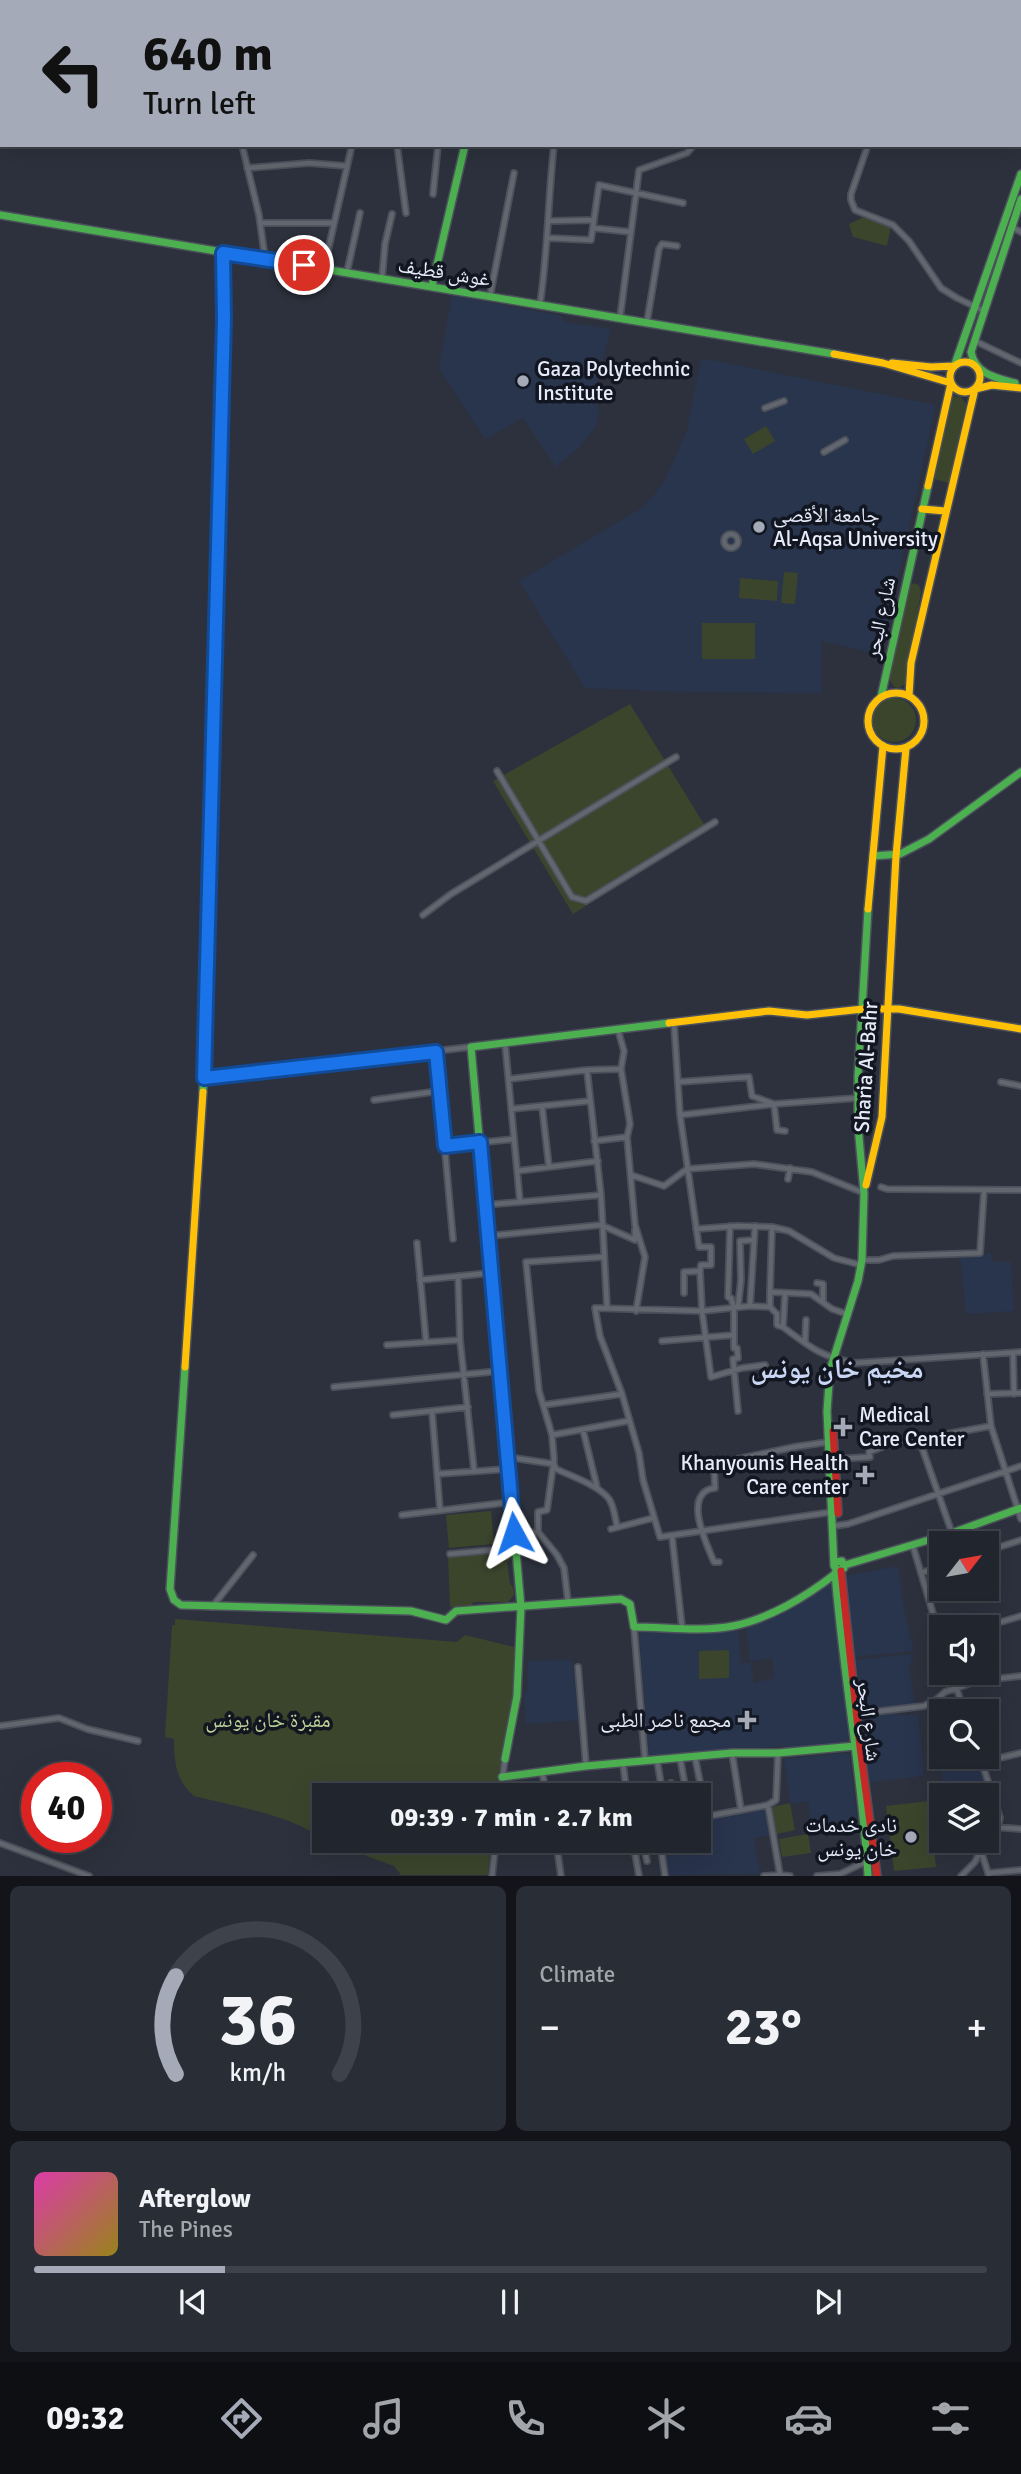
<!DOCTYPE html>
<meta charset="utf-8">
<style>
:root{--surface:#21252e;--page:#292d36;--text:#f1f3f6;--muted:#a2a5aa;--line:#3e424a;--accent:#a4aab8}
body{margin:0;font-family:Signika,"Noto Naskh Arabic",sans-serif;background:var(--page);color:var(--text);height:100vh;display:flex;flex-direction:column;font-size:26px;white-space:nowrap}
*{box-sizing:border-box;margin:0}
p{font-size:23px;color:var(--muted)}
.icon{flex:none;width:38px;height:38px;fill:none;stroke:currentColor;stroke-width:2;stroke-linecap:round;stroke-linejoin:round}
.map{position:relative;height:1876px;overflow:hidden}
.drawer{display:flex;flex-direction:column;gap:10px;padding:10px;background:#121419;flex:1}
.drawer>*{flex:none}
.guide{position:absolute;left:0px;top:0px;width:1022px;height:147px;box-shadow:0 7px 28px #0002,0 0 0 2px var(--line);background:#a4aab8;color:#111;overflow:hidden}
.needle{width:46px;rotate:59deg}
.tools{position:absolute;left:929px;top:1531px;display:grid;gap:14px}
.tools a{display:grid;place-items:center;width:70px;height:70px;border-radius:0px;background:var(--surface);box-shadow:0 7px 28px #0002,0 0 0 2px var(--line);font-size:35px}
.speed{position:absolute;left:21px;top:1762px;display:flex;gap:14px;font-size:35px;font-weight:700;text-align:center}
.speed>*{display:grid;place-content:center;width:91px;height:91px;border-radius:50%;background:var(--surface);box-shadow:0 7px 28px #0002,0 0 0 2px var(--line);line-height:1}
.speed .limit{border:10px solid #d22;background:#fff;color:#111}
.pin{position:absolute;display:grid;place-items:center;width:60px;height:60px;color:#fff;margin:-30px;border:4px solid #fff;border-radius:50%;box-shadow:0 2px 7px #0007}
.me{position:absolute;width:77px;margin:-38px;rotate:355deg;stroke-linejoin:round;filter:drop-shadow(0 0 5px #0008)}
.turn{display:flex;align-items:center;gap:24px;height:147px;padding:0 28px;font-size:32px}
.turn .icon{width:91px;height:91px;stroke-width:2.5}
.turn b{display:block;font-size:49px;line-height:60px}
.big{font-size:52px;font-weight:700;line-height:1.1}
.drawer .card{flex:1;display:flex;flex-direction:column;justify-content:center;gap:10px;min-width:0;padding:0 24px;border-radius:10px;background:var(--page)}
.drawer .dial{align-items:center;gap:0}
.dial svg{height:182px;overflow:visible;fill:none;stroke:var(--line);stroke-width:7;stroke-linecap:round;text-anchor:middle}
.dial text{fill:var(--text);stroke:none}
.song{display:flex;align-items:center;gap:21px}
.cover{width:84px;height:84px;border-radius:10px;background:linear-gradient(135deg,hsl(320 70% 55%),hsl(50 70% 35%))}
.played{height:7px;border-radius:4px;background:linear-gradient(90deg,var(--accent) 20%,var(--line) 20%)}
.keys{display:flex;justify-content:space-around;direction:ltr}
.heat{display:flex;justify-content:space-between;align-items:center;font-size:38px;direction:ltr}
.drawer .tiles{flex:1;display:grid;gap:10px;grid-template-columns:1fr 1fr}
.card:last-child{grid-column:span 2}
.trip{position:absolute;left:312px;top:1783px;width:399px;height:70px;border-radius:0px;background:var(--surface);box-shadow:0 7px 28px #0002,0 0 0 2px var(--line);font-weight:700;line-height:70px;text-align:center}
.tabs{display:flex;height:112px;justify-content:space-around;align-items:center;background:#0d0f12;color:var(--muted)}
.tabs .icon{width:49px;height:49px}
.tabs .on{color:var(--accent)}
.tabs b{font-size:32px;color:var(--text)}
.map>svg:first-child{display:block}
</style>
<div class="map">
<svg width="1021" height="1876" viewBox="0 0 1021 1876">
<rect width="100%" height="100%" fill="#2c313d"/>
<path fill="#29344d" d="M452 295 562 316 564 322 611 329 597 384 595 402 599 410 596 427 578 448 556 467 523 418 485 439 439 368Z
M701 358 936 405 881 655 822 641 821 693 686 692 585 688 519 581 640 509 653 496 665 480 687 430Z
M991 1253 992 1262H1011L1014 1311 966 1314 960 1255Z
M898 1566 904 1609 914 1651 853 1657 844 1576Z
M831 1583 845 1688 849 1748 783 1756 782 1746 649 1759 639 1635 641 1632 697 1633 738 1631 741 1663H751L754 1683 774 1678 772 1658 750 1661 746 1625Z
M911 1654 912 1663 909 1665 915 1706 862 1712 855 1660Z
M572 1660 579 1720 526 1724 524 1693 527 1692 528 1661Z
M894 1711 901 1716 918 1714 924 1776 864 1783 858 1715Z
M849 1753 858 1825 812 1829 808 1801 790 1804 784 1759Z
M977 1757 996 1817 987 1827V1796L943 1795 941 1759Z
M767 1807 772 1835 754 1838 760 1874 668 1875 663 1841H698V1820Z"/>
<path fill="#3b452c" d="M866 216 891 227 887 246 853 237 849 224Z
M952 396 961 397 966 404 949 483 931 478Z
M766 426 775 441 753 454 744 439Z
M784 572 798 573 795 604 781 603Z
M740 578 778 581 777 601 739 598Z
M914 583 919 585 921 591 906 683 899 688 894 687 888 677 907 588Z
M702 623H755V659H702Z
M872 720a22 22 0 1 1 44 0a22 22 0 1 1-44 0Z
M630 704 707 829 573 914 493 781Z
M491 1511 494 1544 449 1548 446 1515Z
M510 1551 511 1559 507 1562 510 1584 513 1587 514 1595 508 1602H473L472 1605 450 1607 448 1557Z
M175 1619 457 1642 465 1635 514 1647 516 1650C516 1700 501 1746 496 1795L324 1796V1839C286 1814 238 1807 194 1796 176 1781 174 1762 174 1739L165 1737 172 1625H175Z
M729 1650V1678L699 1679V1651Z
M929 1801 936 1867 894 1871 886 1806Z
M790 1803 795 1830 777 1834 772 1807Z
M808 1834 811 1853 782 1857 779 1839Z
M326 1841H491L488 1875H401L394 1866Z"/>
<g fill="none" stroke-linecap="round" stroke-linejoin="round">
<g stroke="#4b505b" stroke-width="8">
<path id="street" d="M824 0 826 2
M234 2V0
M605 2V0
M738 2V0
M768 2V0
M1020 62H1021
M1020 95H1021
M1020 142 1021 143
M242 145 259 215 265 258
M397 145 406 213
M868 145 851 194V200L855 210 893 225 909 241 941 288 957 298 984 311
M247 168 309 163 347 166
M433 194 438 145
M549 221 594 220
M261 223H333
M1012 227 1021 232
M593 228 631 232
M548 238 591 240 599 185 683 203
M324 268 352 145
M347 272 360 213
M382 278 385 244 392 214
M490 296 514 173
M540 304C548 251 548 198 554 145
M620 318 639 170 687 153 694 145
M647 322 659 249 662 244 677 246
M975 341 1021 363
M765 408 784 401
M824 452 845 440
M724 541a7 7 0 1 1 14 0a7 7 0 1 1-14 0Z
M497 771 572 897 586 901 715 822
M423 915 451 894 676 757
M674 1023 680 1115 699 1247H711V1265H701L700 1271 702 1311 711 1377 742 1368 765 1365
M618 1030 624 1051 621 1069 630 1124 627 1137 635 1225 645 1257 636 1311
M505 1043 520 1202
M436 1052 453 1239
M587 1070 601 1195 607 1307
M204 1078 470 1047
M509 1079 587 1070 621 1069
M678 1082 749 1077 752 1096 774 1104 777 1130 785 1131
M1001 1082 1021 1086
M374 1100 439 1091
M542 1106 549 1167
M511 1109 590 1101
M680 1115 774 1104 858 1098
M594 1141 627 1137
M445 1146 514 1139
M517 1171 598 1161
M631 1175 664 1186 687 1169 754 1164 812 1172 864 1193
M788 1179 790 1168
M881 1187 887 1189 1021 1190
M485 1205 601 1195
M730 1226 728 1297 731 1298 734 1308V1348H737L738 1358 733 1359 738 1411
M696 1229 737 1226 772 1227 789 1231 834 1258 861 1265
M488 1236 601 1225 635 1240V1229
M417 1243 426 1341
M862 1260H879L893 1256 980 1253 984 1190
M458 1276 460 1340 474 1470
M420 1280 490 1273
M817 1283 823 1284V1301
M770 1292 772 1227
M684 1293V1272L700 1271
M750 1306 755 1226
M738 1307 741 1280 740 1241 754 1240
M770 1307V1292L811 1294 832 1309 847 1314
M783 1327 785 1294
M662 1341 734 1335
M805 1342 806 1320
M387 1345 460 1340
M1013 1353 1014 1394
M983 1354 991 1426 1021 1519
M334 1387 500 1371
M987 1394 1021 1393
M543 1405 622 1394
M432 1411 440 1510
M393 1415 468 1407
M583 1430 597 1487
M552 1435 628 1421
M919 1439 952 1533
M507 1457 554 1464 556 1469C571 1476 600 1486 609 1499 614 1506 615 1518 617 1526
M834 1459 870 1457 869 1452 897 1441 918 1437 919 1439 991 1426
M437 1474 508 1469
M832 1512 660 1537 643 1480 639 1453 622 1394 600 1336 595 1308 702 1311 750 1306 770 1307 777 1314V1325L783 1327C810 1347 821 1357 855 1363L1021 1352
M402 1515 511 1502
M833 1526 848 1524 1021 1466
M611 1529 653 1518
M515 1533 538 1532
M672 1536 682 1627
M913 1546 942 1644
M987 1551 1021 1540
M450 1554 515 1548
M719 1562H714C707 1545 681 1492 715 1488L714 1464 794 1447 828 1442
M921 1573 942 1566
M568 1602 564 1568 557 1555 538 1532V1512L547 1510 554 1459 552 1435 539 1391 526 1262 603 1257
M212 1607 253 1555
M634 1627 645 1760
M981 1628 1021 1616
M578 1667 586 1766
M952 1673 964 1712
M856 1714 924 1706 937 1699 945 1692 977 1681 1021 1676
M0 1726 59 1718 87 1729 138 1741
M732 1753 741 1810
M695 1757 707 1817
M980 1757 1000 1818 998 1827
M680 1758 687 1796
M657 1760 663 1796
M982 1762 1021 1753
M623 1763 627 1796
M542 1772 547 1796
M671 1783 673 1796
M645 1787 646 1796
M626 1790 661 1784
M687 1795 702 1792
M500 1796 505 1759
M768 1805 780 1875 790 1876
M698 1818 768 1805 776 1800 778 1753
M987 1838 993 1827 1021 1829
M556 1841 561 1876
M633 1841 639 1876
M643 1841 647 1861
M660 1841 665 1876
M0 1843 89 1876
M981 1851 989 1876
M989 1873 1021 1870
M492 1876 496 1841
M764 1876 780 1875
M817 1876 840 1874 861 1864H867
M961 1876 975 1862 985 1841"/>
</g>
<g stroke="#4b505b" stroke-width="10">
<path id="fast" d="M0 215 834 354
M432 286 465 145
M955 364 1021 174
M1015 383C996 378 975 374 971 352L1021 199
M881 697 928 486
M873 856 900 854 929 839 1021 772
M203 1092 217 590
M185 1367 170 1589 174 1600 181 1605 411 1611 446 1620 456 1611 621 1599 630 1604 634 1627C666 1627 701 1632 733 1626 769 1619 807 1596 835 1574
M835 1562 842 1561 844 1568 838 1571 834 1566 827 1411 830 1370 858 1281 862 1260 864 1193 858 1126V1076L868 909
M845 1565 952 1533 1021 1508
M835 1573C843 1674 862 1775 868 1876
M505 1759 517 1696 521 1607 471 1047 669 1023
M502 1777 586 1766 732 1753H778L855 1746"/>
</g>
<g stroke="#4b505b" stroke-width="10">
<path id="slow" d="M525 0V2
M834 354 883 363 951 383 928 486
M950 377a15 15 0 1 1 30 0a15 15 0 1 1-30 0Z
M892 363 931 367 954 366
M922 509 945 511
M217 590 224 319 223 253
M868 721a28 28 0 1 1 56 0a28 28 0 1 1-56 0Z
M909 696 911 663 975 389 992 385 1021 388
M868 909 883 746
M669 1023 769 1011 807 1015 863 1009H899L1021 1029
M866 1185 882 1117 896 856 906 748
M185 1367 203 1092"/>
</g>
<g stroke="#4b505b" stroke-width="10">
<path id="jam" d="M833 1431 838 1513
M841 1571 860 1747 877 1876"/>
</g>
<use href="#street" stroke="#62666e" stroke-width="4.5"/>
<use href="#fast" stroke="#4caf50" stroke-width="7"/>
<use href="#slow" stroke="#ffc107" stroke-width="7"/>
<use href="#jam" stroke="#c62828" stroke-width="7"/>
</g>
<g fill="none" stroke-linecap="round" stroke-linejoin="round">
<g stroke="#114b97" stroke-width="18">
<path id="route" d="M304 265 223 253 224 319 204 1078 436 1052 445 1146 480 1142 514 1533"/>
</g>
<use href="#route" stroke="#1a73e8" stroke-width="12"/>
</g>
<g fill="#a4aab8" stroke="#121620" stroke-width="2.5">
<circle cx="523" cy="381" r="7"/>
<circle cx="759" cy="527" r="7"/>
<path d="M839.5 1416.5h7v7h7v7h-7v7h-7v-7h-7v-7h7z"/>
<path d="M861.5 1464.5h7v7h7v7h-7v7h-7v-7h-7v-7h7z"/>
<path d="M743.5 1709.5h7v7h7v7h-7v7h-7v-7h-7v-7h7z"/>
<circle cx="911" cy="1837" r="7"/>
</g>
<g text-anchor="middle" stroke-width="7" stroke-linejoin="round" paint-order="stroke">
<g font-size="21" fill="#e5ebfa" stroke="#121620">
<text transform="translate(444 272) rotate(9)" y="7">غوش قطيف</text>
<text transform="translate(880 618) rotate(-78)" y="7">شارع البحر</text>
<text transform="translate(866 1067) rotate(-86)" y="7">Sharia Al-Bahr</text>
<text transform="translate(869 1720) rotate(83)" y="7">شارع البحر</text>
</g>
<g font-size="21" fill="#e5ebfa" stroke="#121620" text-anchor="start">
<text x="537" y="376">Gaza Polytechnic<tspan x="537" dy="24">Institute</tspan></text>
<text x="773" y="522">جامعة الأقصى<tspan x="773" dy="24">Al-Aqsa University</tspan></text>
<text x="859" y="1422">Medical<tspan x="859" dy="24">Care Center</tspan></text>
<text x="849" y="1470" text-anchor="end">Khanyounis Health<tspan x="849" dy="24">Care center</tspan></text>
<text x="731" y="1727" text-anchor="end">مجمع ناصر الطبى</text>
<text x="897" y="1832" text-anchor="end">نادى خدمات<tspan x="897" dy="24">خان يونس</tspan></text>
</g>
<g font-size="21" fill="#bcd398" stroke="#121620">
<text x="268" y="1727">مقبرة خان يونس</text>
</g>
<g font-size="28" font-weight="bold" fill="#c9d6f3" stroke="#121620">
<text x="837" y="1378">مخيم خان يونس</text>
</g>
</g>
</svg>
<div class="tools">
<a><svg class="needle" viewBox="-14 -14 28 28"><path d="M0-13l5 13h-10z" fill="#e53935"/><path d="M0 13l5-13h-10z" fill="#a2a5aa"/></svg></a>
<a><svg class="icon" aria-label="sound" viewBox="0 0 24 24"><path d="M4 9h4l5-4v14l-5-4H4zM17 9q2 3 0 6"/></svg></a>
<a><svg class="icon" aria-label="search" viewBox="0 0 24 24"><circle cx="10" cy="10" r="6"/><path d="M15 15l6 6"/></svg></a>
<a><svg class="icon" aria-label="layers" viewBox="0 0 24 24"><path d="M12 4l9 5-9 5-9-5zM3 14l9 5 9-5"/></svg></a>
</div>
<div class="speed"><div class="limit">40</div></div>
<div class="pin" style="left:304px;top:265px;background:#d93025"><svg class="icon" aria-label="arrive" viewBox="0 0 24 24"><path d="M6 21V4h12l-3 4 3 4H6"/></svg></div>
<svg class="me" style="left:514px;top:1533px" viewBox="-20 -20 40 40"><path d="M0-17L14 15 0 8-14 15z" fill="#1a73e8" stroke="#fff" stroke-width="4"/></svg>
<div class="trip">09:39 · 7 min · 2.7 km</div>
<div class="guide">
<div class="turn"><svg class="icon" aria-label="left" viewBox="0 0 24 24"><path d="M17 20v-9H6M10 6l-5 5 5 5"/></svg><div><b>640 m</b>Turn left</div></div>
</div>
</div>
<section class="drawer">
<div class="tiles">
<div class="card dial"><svg viewBox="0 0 100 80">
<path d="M14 69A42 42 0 1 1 86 69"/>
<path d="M14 69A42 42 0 0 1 14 26" stroke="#a4aab8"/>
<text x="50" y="56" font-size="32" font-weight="700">36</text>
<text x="50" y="72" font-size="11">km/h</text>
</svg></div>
<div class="card"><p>Climate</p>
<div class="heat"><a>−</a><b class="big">23°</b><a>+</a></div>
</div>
<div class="card">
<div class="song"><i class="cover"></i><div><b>Afterglow</b><p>The Pines</p></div></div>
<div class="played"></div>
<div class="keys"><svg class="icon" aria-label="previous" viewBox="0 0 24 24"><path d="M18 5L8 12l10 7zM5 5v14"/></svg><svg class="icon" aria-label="pause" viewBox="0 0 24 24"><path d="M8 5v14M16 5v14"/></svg><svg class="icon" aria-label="next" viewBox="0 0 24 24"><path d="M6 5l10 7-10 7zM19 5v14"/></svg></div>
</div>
</div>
</section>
<nav class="tabs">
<b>09:32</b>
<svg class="icon on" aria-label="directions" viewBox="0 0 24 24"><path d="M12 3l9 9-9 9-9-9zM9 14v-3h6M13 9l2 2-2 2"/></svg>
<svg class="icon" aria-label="music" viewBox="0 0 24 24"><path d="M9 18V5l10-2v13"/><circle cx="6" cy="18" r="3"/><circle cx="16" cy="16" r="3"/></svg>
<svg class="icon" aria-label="phone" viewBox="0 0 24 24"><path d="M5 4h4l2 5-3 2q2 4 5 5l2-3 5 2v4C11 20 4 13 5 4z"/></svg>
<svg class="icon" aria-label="climate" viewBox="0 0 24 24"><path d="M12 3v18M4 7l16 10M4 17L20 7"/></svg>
<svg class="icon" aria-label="car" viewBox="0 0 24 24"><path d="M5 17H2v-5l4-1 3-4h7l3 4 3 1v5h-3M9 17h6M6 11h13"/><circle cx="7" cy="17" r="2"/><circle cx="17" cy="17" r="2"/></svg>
<svg class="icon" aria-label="filters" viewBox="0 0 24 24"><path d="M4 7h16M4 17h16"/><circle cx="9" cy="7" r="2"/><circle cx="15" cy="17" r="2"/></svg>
</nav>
